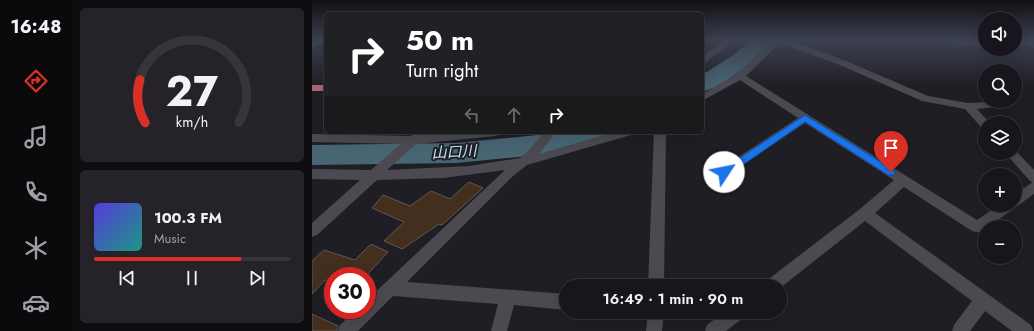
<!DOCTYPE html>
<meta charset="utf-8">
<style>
:root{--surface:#18161c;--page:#252329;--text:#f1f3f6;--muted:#9f9fa3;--line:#36353b;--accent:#d93025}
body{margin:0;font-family:Jost,"Noto Sans JP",sans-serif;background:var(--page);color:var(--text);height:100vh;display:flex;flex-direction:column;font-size:15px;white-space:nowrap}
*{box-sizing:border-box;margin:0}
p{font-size:13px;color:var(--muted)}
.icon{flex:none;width:22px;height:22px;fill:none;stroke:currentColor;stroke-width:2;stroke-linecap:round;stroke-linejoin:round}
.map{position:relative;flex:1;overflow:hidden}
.sheet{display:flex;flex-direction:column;gap:8px;padding:8px;background:#0d0c0f;width:240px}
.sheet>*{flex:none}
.guide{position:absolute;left:12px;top:12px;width:380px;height:122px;border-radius:6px;box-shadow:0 4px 16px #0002,0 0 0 1px var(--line);background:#202124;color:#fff;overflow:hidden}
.buttons{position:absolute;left:666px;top:12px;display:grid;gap:8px}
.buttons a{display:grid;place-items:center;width:44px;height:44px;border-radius:50%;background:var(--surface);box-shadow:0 4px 16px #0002,0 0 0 1px var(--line);font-size:20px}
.speed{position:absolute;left:12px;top:267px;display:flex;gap:8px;font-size:20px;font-weight:700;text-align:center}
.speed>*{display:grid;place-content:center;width:52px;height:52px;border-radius:50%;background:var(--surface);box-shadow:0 4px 16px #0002,0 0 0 1px var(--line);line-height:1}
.speed .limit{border:6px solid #d22;background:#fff;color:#111}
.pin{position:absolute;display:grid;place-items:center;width:34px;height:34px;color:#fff;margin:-41px -17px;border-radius:50% 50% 50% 0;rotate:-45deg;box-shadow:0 0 4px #0007}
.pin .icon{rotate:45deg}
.me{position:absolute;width:44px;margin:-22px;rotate:56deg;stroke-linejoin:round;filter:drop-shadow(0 0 3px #0008)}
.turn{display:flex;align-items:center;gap:14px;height:84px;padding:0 16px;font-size:18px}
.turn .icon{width:52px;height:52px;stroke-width:2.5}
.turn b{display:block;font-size:28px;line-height:34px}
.lanes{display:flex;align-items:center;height:38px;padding:0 16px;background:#0003;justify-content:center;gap:20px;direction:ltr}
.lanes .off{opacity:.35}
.sheet .widget{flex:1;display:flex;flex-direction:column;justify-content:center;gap:6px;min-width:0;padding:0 14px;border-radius:6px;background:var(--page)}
.sheet .dial{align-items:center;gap:0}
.dial svg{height:104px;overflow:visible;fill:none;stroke:var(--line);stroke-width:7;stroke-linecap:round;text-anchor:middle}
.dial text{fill:var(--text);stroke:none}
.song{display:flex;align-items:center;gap:12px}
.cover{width:48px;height:48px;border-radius:6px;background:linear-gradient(135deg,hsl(250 70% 55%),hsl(170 70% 35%))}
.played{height:4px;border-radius:2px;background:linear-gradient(90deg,var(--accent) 75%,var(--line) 75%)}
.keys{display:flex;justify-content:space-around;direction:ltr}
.trip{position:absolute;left:247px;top:279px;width:228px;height:40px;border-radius:20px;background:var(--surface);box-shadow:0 4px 16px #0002,0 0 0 1px var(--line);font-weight:600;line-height:40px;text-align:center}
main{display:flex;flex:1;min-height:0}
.dock{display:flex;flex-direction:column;width:72px;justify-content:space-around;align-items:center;background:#0a090b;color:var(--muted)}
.dock .icon{width:28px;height:28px}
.dock .selected{color:var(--accent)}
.dock b{font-size:18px;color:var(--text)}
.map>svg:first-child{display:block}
</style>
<main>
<nav class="dock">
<b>16:48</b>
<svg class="icon selected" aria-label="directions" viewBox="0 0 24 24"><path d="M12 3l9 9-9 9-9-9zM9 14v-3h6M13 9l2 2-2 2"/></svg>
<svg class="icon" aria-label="music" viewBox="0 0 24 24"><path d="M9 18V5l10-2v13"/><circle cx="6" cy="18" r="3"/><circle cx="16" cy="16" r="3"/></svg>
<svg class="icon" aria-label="phone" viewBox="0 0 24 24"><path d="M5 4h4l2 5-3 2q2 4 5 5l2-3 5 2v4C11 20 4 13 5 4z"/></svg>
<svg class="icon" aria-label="climate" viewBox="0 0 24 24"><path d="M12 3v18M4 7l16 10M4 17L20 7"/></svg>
<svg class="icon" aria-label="car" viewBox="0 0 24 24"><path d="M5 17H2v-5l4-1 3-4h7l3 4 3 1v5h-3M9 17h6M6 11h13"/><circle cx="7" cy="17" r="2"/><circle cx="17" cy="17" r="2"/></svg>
</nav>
<section class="sheet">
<div class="widget dial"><svg viewBox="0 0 100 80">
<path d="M14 69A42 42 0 1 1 86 69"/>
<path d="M14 69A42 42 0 0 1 10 36" stroke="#d93025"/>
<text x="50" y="56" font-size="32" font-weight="700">27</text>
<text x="50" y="72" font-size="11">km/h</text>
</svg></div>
<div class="widget">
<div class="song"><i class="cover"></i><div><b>100.3 FM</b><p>Music</p></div></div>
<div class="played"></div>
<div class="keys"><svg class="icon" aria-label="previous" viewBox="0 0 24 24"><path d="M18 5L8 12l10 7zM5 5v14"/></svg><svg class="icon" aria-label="pause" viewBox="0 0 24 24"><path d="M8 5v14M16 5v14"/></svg><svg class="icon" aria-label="next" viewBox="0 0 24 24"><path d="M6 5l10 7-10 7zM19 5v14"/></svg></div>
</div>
</section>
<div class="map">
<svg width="722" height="331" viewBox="0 0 722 331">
<rect width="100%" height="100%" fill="#201e25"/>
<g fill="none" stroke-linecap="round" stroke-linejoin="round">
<path fill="#486574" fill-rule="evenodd" d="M438 40H460C447 59 411 87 390 92V75L423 54Z
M241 132H294L290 138 226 155 144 163 0 165V145L144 143 226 135Z"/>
</g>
<path fill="#442e1e" stroke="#605853" d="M157 182 171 188 130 225 127 224 90 249 72 241 92 222 60 208 71 195 98 206 119 191 138 199Z
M59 244 76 252 54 276H21V283L13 280 0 294V261L12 250 43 260Z
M0 314 26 326 25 331H0Z"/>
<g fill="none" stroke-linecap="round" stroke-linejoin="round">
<path fill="#4b4a51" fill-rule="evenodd" d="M4 40H14V42L0 48V42Z
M412 40H422L393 63 390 64V57Z
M461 40H478L534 61 616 96 656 103 696 101 697 103 696 105 692 106 665 109 678 123H673V128L669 127 653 109 610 101 528 65 468 43 434 76 665 220 687 205H703V194L721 182 718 181 693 153H703V150L722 170V194L676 227H673C672 233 665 233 660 231L592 187 563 213 719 325 721 331H700L673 311 658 331H640L642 325 660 301 553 221 468 288V286H451L454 281 548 209 582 180 493 123 416 175 412 177 408 175 406 172 408 169 486 118 428 80 390 101V94L425 74Z
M630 40H657L673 42V48L634 43Z
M703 40H715L722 42V48L703 42Z
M142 132H189L187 135 183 136 104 144 75 170 157 166 208 158 215 152 232 132H244L227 154 302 132H321L319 135 215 165 201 176 95 282 254 294V310L202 305 195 331H179L186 304 81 296 46 331H26L28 325 44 310H55V300L193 170 131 178 65 180 5 235 0 237V223L48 180 0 179V169L59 170 89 144 0 142V134L98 136 103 134 107 135Z
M342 132H354L352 286H336Z
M336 312H352L350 331H334Z
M412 312H433L431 318 414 331H393L395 325Z"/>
<path fill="#ac6677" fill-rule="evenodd" d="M0 85H14V91H0Z"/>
</g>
<linearGradient id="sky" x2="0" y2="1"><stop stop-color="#121014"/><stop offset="0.46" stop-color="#3c4151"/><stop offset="1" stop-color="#3c4151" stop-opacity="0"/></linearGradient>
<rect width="722" height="87" fill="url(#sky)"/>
<path fill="#1a73e8" stroke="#114b97" d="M493 115 582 170 583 172 582 175H576L493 122 416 175H409L408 172 409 170Z"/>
<g text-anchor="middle" stroke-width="4" stroke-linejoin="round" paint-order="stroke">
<g font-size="15" font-style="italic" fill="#c5e7f9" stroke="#201e25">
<text transform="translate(142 152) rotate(-3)" y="5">山口川</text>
</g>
</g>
</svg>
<div class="buttons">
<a><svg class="icon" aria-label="sound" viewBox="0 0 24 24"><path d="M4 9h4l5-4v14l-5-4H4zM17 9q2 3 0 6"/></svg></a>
<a><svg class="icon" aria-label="search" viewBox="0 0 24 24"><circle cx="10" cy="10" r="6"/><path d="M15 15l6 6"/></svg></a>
<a><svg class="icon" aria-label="layers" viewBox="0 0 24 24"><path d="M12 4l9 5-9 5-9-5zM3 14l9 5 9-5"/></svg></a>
<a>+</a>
<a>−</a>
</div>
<div class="speed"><div class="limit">30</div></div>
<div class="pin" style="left:579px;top:172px;background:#d93025"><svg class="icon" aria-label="arrive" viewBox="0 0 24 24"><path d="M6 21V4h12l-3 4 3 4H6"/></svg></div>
<svg class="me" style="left:412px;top:172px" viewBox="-20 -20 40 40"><circle r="19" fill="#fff"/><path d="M0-13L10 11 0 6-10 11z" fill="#1a73e8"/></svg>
<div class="trip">16:49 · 1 min · 90 m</div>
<div class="guide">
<div class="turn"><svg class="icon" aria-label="right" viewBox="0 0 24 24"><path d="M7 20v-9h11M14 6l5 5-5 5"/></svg><div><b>50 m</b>Turn right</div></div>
<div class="lanes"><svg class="icon off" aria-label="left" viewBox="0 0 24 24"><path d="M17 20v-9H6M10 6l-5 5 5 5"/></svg><svg class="icon off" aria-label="ahead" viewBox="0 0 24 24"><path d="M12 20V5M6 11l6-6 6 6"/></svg><svg class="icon" aria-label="right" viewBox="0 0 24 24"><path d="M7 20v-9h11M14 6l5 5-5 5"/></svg></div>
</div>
</div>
</main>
